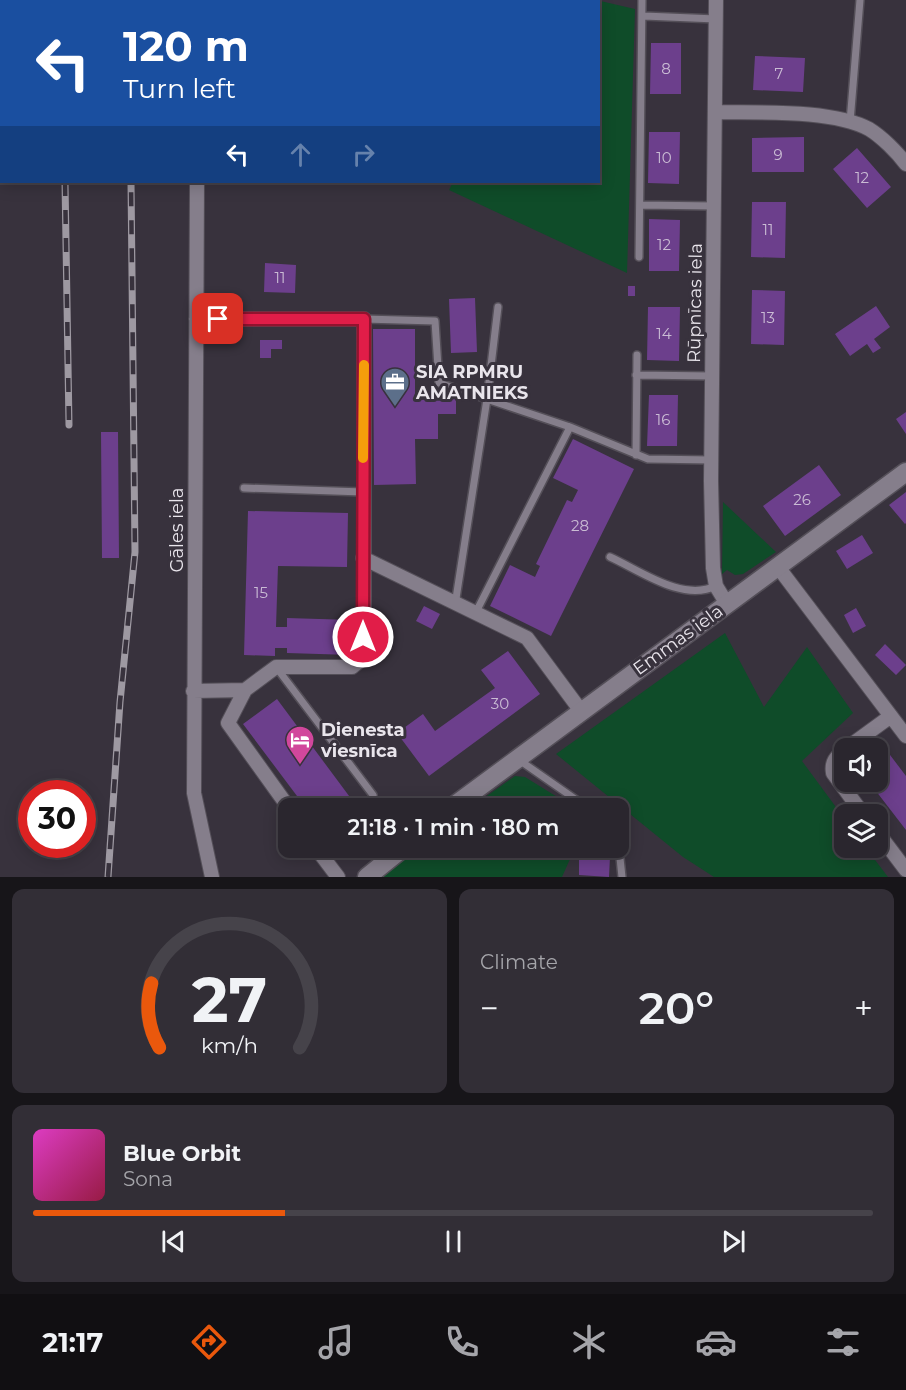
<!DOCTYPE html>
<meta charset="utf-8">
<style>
:root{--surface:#2a262e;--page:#322e36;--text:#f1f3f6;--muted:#a5a5aa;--line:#46434a;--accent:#ea580c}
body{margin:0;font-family:Montserrat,sans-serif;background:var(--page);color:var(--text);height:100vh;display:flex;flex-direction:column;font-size:22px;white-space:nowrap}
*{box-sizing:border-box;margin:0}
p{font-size:20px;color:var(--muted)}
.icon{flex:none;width:33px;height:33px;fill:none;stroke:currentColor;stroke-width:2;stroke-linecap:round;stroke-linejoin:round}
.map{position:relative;height:877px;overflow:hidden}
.details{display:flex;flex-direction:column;gap:12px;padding:12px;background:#171519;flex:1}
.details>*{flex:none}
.top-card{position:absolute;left:0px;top:0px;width:600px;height:183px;box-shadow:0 3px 15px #0003,0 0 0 2px var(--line);background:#1a4fa0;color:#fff;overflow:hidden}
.buttons{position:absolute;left:834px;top:738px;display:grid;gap:12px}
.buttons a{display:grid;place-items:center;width:54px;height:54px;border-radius:12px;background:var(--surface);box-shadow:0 3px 15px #0003,0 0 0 2px var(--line);font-size:30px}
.speed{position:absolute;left:18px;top:780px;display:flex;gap:12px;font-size:30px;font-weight:700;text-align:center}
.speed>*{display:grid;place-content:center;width:78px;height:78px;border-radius:50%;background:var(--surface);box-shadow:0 3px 15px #0003,0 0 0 2px var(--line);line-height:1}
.speed .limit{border:9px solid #d22;background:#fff;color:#111}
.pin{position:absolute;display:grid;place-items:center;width:51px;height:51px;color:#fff;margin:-26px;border-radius:12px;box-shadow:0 3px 9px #0006}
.me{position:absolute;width:66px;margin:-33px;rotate:0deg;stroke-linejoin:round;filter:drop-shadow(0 0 4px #0008)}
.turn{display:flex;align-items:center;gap:21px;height:126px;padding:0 24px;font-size:27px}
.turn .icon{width:78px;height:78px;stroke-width:2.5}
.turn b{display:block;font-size:42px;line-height:51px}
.lanes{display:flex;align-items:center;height:57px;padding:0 24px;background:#0003;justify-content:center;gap:30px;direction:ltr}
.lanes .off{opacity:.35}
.big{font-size:45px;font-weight:600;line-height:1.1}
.details .widget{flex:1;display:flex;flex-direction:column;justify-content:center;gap:9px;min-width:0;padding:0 21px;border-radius:12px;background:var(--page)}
.details .dial{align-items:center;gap:0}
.dial svg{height:156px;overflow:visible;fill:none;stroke:var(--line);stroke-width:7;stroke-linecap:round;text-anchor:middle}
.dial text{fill:var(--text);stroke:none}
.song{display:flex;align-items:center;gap:18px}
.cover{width:72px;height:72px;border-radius:9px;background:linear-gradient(135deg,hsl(310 70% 55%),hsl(340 70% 35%))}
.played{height:6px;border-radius:3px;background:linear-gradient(90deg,var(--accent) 30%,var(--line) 30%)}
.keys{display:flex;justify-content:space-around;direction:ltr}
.heat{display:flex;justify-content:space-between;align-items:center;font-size:33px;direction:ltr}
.details .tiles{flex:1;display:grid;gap:12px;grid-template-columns:1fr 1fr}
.widget:last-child{grid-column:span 2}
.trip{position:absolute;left:278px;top:798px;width:351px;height:60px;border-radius:12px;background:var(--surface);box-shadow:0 3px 15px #0003,0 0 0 2px var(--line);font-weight:600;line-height:60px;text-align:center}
.dock{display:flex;height:96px;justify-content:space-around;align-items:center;background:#110f12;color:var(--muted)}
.dock .icon{width:42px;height:42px}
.dock .on{color:var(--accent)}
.dock b{font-size:27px;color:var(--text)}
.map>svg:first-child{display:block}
</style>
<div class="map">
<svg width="906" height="877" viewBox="0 0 906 877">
<rect width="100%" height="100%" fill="#38323d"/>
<path fill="#0f4c29" d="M563 0H596L635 9 627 273 449 190 453 182H598V2L561 1Z
M723 502 776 552 743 574 735 575 727 570 722 574Z
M725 633 764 707 807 647 853 713 802 761 844 818V848H866L888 877H714L683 857 556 754Z
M515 776 525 777 575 808H470Z
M416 848H575L562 877H378Z"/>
<path fill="#6c3f8c" d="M651 43H681V94H650Z
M755 56 805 58 803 92 753 90Z
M649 132H680L679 184 648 183Z
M804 137V172H752V138Z
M857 148 891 187 867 208 833 169Z
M752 202H786L785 258 751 257Z
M649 219 680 220 679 271H649Z
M265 263 296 265 295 293 264 292Z
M628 286H635V296H628Z
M752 290 785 291 784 345 751 344Z
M475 298 477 352 451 353 449 299Z
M876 306 890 327 874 339 881 348 873 353 867 344 850 356 835 334Z
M648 307H680L679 361 647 360Z
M373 329H415V400L456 399V414H438V439H415L416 484 374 485Z
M260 340H282V349H271V358H260Z
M649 395H678L677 446H647Z
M906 412V434L896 419Z
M101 432H118L119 558H102Z
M573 439 634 469 551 636 490 606 510 565 535 577 540 566 536 564 567 500 572 502 578 490 553 478Z
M819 465 841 495 785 536 763 506Z
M906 492V523L905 524 889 505Z
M248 511 348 513 347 567 278 566 276 627H287V618L352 620 351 655 287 653V648H275V656L244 655Z
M862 535 873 553 847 569 836 551Z
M424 606 440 614 432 629 416 621Z
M856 608 866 626 853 633 844 615Z
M885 644 906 665 896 675 875 655Z
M508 651 540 694 429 776 397 733 423 714 435 731 495 688 481 670Z
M277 699 358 808H306L243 724Z
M884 747 906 776V830L869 782H878V752Z
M579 856 610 857 609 877 579 875Z"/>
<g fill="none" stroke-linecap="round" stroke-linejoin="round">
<g stroke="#544f58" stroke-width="10">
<path id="lane" d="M644 16 716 19
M850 122 860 0
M640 205 714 206
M639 257 642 0
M364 319 435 321 439 383 570 427 648 459 711 460
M636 375 712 376
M636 455 637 355
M244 488 363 492
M610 557C641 571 682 602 716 586
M455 605 487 399 498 307
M475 614 570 427
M276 667 373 795
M519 760 588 808
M618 839 622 877"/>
</g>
<g stroke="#544f58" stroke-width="16">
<path id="street" d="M716 0 711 481 713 568 716 586 727 604
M203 2V0
M716 112C758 113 832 109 869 129 882 137 897 152 906 164
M197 182 194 793 212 877
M363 558 527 638 581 711
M778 567 906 736
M245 690 228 723 289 808
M193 691 245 690 276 667H352L364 657V319H196
M847 748 891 716
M844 750C836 757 831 762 833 773L863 814
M878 833 906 870
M316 848 338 877"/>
</g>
<g stroke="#544f58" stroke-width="21">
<path id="secondary" d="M451 808 906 472
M367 877 403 848"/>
</g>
<use href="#lane" stroke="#857e8b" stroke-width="7"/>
<use href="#street" stroke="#857e8b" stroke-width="14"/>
<use href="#secondary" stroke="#857e8b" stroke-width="18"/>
<g stroke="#9e99a2" stroke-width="7">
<path id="rail" d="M63 0V2
M129 0V2
M65 182 69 425
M108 877 120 702 135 552 131 182"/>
</g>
<use href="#rail" stroke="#38323d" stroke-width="4.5" stroke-dasharray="14" stroke-linecap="butt"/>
</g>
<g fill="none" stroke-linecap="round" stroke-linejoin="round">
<g stroke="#92132f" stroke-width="15">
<path id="route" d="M218 319H364L363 637"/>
</g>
<use href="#route" stroke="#e11d48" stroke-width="10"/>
<path stroke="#f59e0b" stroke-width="10" d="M363 458 364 365"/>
</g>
<defs>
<g id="office-pin" transform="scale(1.5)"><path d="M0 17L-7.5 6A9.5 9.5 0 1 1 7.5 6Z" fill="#5c6f8a" stroke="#38323d"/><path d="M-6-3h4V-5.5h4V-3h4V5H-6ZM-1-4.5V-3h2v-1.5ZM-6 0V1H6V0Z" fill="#fff"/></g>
<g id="hotel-pin" transform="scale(1.5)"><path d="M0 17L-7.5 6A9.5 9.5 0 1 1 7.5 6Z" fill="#d1479c" stroke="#38323d"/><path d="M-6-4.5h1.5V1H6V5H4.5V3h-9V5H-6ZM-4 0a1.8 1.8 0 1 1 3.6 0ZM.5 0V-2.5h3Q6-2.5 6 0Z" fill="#fff"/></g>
</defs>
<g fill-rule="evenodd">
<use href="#office-pin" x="395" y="382"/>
<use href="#hotel-pin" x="300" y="740"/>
</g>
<g text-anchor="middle" stroke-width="6" stroke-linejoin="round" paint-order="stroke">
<g font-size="15" fill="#cabcd4">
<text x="666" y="74">8</text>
<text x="779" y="79">7</text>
<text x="778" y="160">9</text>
<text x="664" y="163">10</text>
<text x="862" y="183">12</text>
<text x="768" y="235">11</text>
<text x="664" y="250">12</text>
<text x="280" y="283">11</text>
<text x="768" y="323">13</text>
<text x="664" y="339">14</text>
<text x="663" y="425">16</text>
<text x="802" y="505">26</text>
<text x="580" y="531">28</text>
<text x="261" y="598">15</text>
<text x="500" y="709">30</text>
</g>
<g font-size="18" fill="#e9e5ec" stroke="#38323d">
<text transform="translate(695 303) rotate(-89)" y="6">Rūpnīcas iela</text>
<text transform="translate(177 530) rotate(-90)" y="6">Gāles iela</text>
<text transform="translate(678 640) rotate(-36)" y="6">Emmas iela</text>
</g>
<g font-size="18" font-weight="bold" fill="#e9e5ec" stroke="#38323d" text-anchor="start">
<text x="416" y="378">SIA RPMRU<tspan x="416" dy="21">AMATNIEKS</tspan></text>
<text x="321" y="736">Dienesta<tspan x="321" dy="21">viesnīca</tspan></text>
</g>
</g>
</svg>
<div class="buttons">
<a><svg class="icon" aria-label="sound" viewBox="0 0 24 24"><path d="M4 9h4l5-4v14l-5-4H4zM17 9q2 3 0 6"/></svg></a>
<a><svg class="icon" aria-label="layers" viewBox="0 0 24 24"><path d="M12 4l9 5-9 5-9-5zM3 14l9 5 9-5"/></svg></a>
</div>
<div class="speed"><div class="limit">30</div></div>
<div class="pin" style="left:218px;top:319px;background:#d93025"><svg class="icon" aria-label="arrive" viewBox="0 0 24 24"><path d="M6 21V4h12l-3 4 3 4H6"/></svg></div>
<svg class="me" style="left:363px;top:637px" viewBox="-20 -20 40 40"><circle r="17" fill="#e11d48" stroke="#fff" stroke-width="3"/><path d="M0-11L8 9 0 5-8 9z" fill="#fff"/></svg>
<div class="trip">21:18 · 1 min · 180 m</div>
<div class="top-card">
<div class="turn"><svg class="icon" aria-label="left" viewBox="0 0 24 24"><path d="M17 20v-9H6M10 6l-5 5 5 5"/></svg><div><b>120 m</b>Turn left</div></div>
<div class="lanes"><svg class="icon" aria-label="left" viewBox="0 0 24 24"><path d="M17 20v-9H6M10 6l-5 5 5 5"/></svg><svg class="icon off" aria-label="ahead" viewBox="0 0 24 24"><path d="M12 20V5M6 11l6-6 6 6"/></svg><svg class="icon off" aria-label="right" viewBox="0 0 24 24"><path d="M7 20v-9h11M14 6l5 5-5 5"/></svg></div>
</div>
</div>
<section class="details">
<div class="tiles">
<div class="widget dial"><svg viewBox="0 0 100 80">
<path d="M14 69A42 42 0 1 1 86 69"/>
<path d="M14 69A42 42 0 0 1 10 36" stroke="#ea580c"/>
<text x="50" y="56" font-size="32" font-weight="700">27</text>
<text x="50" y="72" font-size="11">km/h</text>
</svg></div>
<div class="widget"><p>Climate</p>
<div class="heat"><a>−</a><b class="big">20°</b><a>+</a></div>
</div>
<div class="widget">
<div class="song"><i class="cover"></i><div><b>Blue Orbit</b><p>Sona</p></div></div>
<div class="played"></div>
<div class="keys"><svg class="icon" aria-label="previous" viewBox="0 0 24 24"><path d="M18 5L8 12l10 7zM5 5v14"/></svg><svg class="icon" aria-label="pause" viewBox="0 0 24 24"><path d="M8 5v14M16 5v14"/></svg><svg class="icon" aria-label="next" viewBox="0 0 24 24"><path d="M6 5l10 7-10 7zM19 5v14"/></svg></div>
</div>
</div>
</section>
<nav class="dock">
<b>21:17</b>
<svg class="icon on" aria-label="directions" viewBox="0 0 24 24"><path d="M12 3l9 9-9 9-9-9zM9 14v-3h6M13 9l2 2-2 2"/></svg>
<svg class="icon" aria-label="music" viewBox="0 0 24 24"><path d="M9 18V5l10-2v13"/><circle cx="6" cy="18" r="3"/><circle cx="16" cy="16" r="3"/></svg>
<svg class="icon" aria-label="phone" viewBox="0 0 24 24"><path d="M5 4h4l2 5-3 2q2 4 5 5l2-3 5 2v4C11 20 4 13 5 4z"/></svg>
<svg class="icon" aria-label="climate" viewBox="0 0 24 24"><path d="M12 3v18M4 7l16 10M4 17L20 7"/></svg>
<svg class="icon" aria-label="car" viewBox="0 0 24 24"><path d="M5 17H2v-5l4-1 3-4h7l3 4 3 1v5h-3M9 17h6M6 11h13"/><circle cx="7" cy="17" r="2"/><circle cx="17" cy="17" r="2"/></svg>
<svg class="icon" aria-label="filters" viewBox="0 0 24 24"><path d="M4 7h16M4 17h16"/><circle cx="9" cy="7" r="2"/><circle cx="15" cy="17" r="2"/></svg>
</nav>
